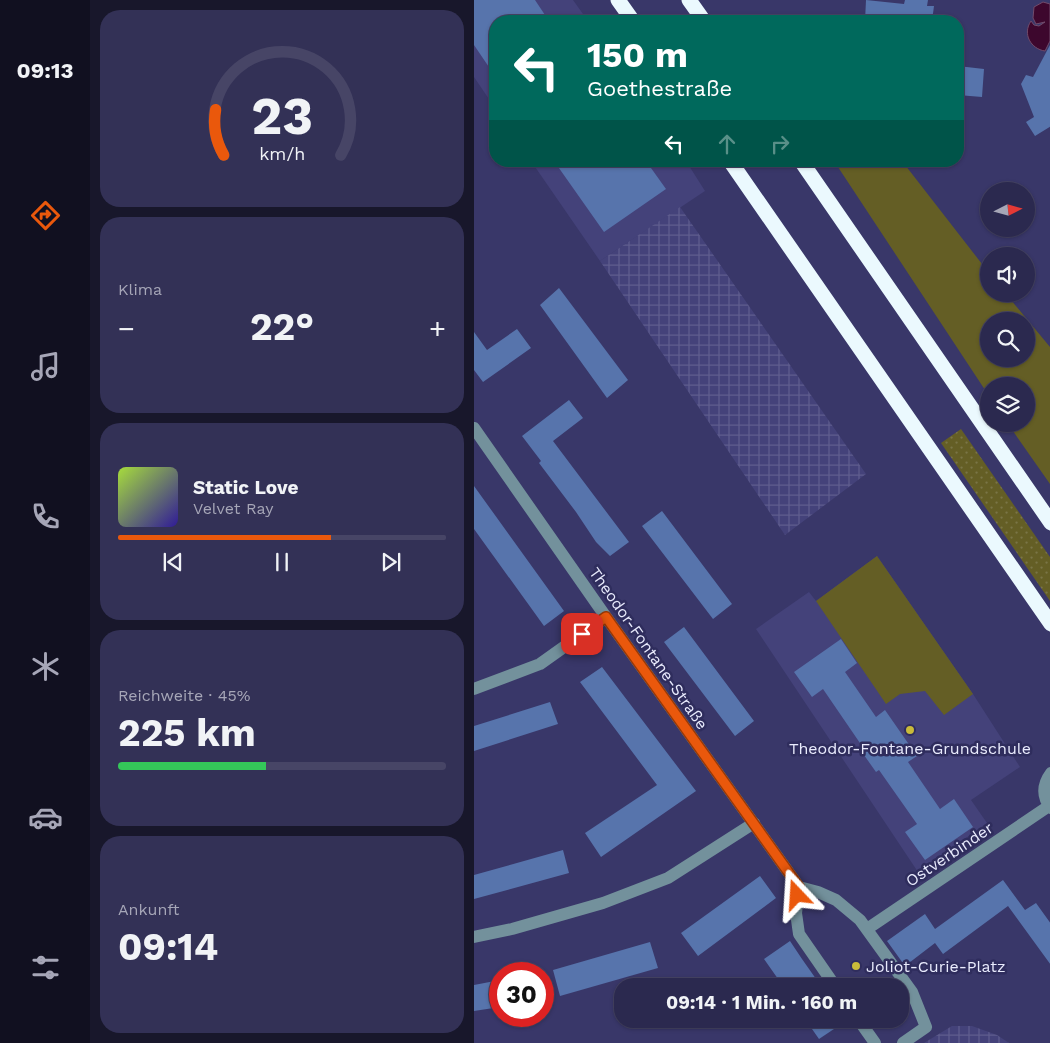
<!DOCTYPE html>
<html lang="de">
<meta charset="utf-8">
<style>
:root{--surface:#2b294f;--page:#333156;--text:#f1f3f6;--muted:#a6a6b7;--line:#474566;--accent:#ea580c}
body{margin:0;font-family:"Work Sans",sans-serif;background:var(--page);color:var(--text);height:100vh;display:flex;flex-direction:column;font-size:19px;white-space:nowrap}
*{box-sizing:border-box;margin:0}
p{font-size:16px;color:var(--muted)}
.icon{flex:none;width:28px;height:28px;fill:none;stroke:currentColor;stroke-width:2;stroke-linecap:round;stroke-linejoin:round}
.map{position:relative;flex:1;overflow:hidden}
.drawer{display:flex;flex-direction:column;gap:10px;padding:10px;background:#18172b;width:384px}
.drawer>*{flex:none}
.top-card{position:absolute;left:15px;top:15px;width:475px;height:152px;border-radius:20px;box-shadow:0 1px 4px #0004,0 0 0 1px var(--line);background:#00695c;color:#fff;overflow:hidden}
.needle{width:32px;rotate:84deg}
.controls{position:absolute;left:506px;top:182px;display:grid;gap:10px}
.controls a{display:grid;place-items:center;width:55px;height:55px;border-radius:50%;background:var(--surface);box-shadow:0 1px 4px #0004,0 0 0 1px var(--line);font-size:25px}
.speed{position:absolute;left:15px;top:962px;display:flex;gap:10px;font-size:25px;font-weight:700;text-align:center}
.speed>*{display:grid;place-content:center;width:65px;height:65px;border-radius:50%;background:var(--surface);box-shadow:0 1px 4px #0004,0 0 0 1px var(--line);line-height:1}
.speed .limit{border:8px solid #d22;background:#fff;color:#111}
.pin{position:absolute;display:grid;place-items:center;width:42px;height:42px;color:#fff;margin:-21px;border-radius:10px;box-shadow:0 2px 8px #0006}
.me{position:absolute;width:55px;margin:-28px;rotate:340deg;stroke-linejoin:round;filter:drop-shadow(0 0 4px #0008)}
.turn{display:flex;align-items:center;gap:18px;height:105px;padding:0 15px;font-size:22px}
.turn .icon{width:65px;height:65px;stroke-width:2.5}
.turn b{display:block;font-size:35px;line-height:42px}
.lanes{display:flex;align-items:center;height:48px;padding:0 15px;background:#0003;justify-content:center;gap:25px;direction:ltr}
.lanes .off{opacity:.35}
.big{font-size:38px;font-weight:700;line-height:1.1}
.drawer .widget{flex:1;display:flex;flex-direction:column;justify-content:center;gap:8px;min-width:0;padding:0 18px;border-radius:20px;background:var(--page)}
.drawer .dial{align-items:center;gap:0}
.dial svg{height:130px;overflow:visible;fill:none;stroke:var(--line);stroke-width:7;stroke-linecap:round;text-anchor:middle}
.dial text{fill:var(--text);stroke:none}
.song{display:flex;align-items:center;gap:15px}
.cover{width:60px;height:60px;border-radius:8px;background:linear-gradient(135deg,hsl(80 70% 55%),hsl(250 70% 35%))}
.played{height:5px;border-radius:2px;background:linear-gradient(90deg,var(--accent) 65%,var(--line) 65%)}
.keys{display:flex;justify-content:space-around;direction:ltr}
.heat{display:flex;justify-content:space-between;align-items:center;font-size:28px;direction:ltr}
.charge{height:8px;border-radius:4px;background:linear-gradient(90deg,#34c759 45%,var(--line) 0)}
.trip{position:absolute;left:140px;top:978px;width:295px;height:50px;border-radius:20px;background:var(--surface);box-shadow:0 1px 4px #0004,0 0 0 1px var(--line);font-weight:700;line-height:50px;text-align:center}
main{display:flex;flex:1;min-height:0}
.dock{display:flex;flex-direction:column;width:90px;justify-content:space-around;align-items:center;background:#111020;color:var(--muted)}
.dock .icon{width:35px;height:35px}
.dock .selected{color:var(--accent)}
.dock b{font-size:22px;color:var(--text)}
.map>svg:first-child{display:block}
</style>
<main>
<nav class="dock">
<b>09:13</b>
<svg class="icon selected" aria-label="directions" viewBox="0 0 24 24"><path d="M12 3l9 9-9 9-9-9zM9 14v-3h6M13 9l2 2-2 2"/></svg>
<svg class="icon" aria-label="music" viewBox="0 0 24 24"><path d="M9 18V5l10-2v13"/><circle cx="6" cy="18" r="3"/><circle cx="16" cy="16" r="3"/></svg>
<svg class="icon" aria-label="phone" viewBox="0 0 24 24"><path d="M5 4h4l2 5-3 2q2 4 5 5l2-3 5 2v4C11 20 4 13 5 4z"/></svg>
<svg class="icon" aria-label="climate" viewBox="0 0 24 24"><path d="M12 3v18M4 7l16 10M4 17L20 7"/></svg>
<svg class="icon" aria-label="car" viewBox="0 0 24 24"><path d="M5 17H2v-5l4-1 3-4h7l3 4 3 1v5h-3M9 17h6M6 11h13"/><circle cx="7" cy="17" r="2"/><circle cx="17" cy="17" r="2"/></svg>
<svg class="icon" aria-label="filters" viewBox="0 0 24 24"><path d="M4 7h16M4 17h16"/><circle cx="9" cy="7" r="2"/><circle cx="15" cy="17" r="2"/></svg>
</nav>
<section class="drawer">
<div class="widget dial"><svg viewBox="0 0 100 80">
<path d="M14 69A42 42 0 1 1 86 69"/>
<path d="M14 69A42 42 0 0 1 9 41" stroke="#ea580c"/>
<text x="50" y="56" font-size="32" font-weight="700">23</text>
<text x="50" y="72" font-size="11">km/h</text>
</svg></div>
<div class="widget"><p>Klima</p>
<div class="heat"><a>−</a><b class="big">22°</b><a>+</a></div>
</div>
<div class="widget">
<div class="song"><i class="cover"></i><div><b>Static Love</b><p>Velvet Ray</p></div></div>
<div class="played"></div>
<div class="keys"><svg class="icon" aria-label="previous" viewBox="0 0 24 24"><path d="M18 5L8 12l10 7zM5 5v14"/></svg><svg class="icon" aria-label="pause" viewBox="0 0 24 24"><path d="M8 5v14M16 5v14"/></svg><svg class="icon" aria-label="next" viewBox="0 0 24 24"><path d="M6 5l10 7-10 7zM19 5v14"/></svg></div>
</div>
<div class="widget"><p>Reichweite · 45%</p><b class="big">225 km</b><div class="charge"></div></div>
<div class="widget"><p>Ankunft</p><b class="big">09:14</b></div>
</section>
<div class="map">
<svg width="577" height="1043" viewBox="0 0 577 1043">
<defs>
<pattern id="industrial-grid" width="8" height="8" patternUnits="userSpaceOnUse" patternTransform="scale(1.25)"><rect width="8" height="8" fill="#44427a"/><path d="M0 4h8M4 0v8" fill="none" stroke="#5f5d8e"/></pattern>
<pattern id="grass-dots" width="8" height="8" patternUnits="userSpaceOnUse" patternTransform="scale(1.25)"><rect width="8" height="8" fill="#645e25"/><path d="M2 2h.1M6 6h.1" fill="none" stroke="#7a7546" stroke-width="1.8" stroke-linecap="round"/></pattern>
</defs>
<rect width="100%" height="100%" fill="#393769"/>
<path fill="#44427a" d="M0 0H99L114 21H21V108L0 77Z
M57 161H212L231 191 126 261Z
M403 556 499 694 546 767 497 800 513 823 444 872 282 629 335 592 342 601Z"/>
<path fill="url(#industrial-grid)" d="M206 207 392 474 311 535 126 261Z
M478 1026H498L523 1035 535 1043H450Z"/>
<path fill="url(#grass-dots)" d="M487 429 576 557V601L467 443Z"/>
<path fill="#645e25" fill-rule="evenodd" d="M360 161H428L515 273V294H532L576 347V484L534 424H552V386H515V396ZM515 321H552V359H515Z
M403 556 499 694 470 715 451 691 426 694 412 704 342 601Z"/>
<path fill="#3d072d" stroke="#714b6b" d="M569 2 576 4V41L571 51C557 49 548 34 557 21L560 25 565 26 571 22 562 24 559 18 560 7Z"/>
<path fill="#5774ac" d="M0 0H61L75 21H21V76L0 45Z
M392 0 430 4 431 0H454L453 6H460L458 21H391Z
M577 43V126L561 136 552 122 560 117 547 84 552 75 559 77Z
M484 66 510 69 508 97 484 95Z
M80 161H172L192 189 130 232Z
M85 288 154 380 133 398 66 305Z
M43 329 57 348 9 382 0 370V332L13 350Z
M95 400 109 418 79 441 155 542 136 556 122 542 102 512 65 463 67 461 48 436Z
M0 486 90 611 70 626 0 529Z
M188 511 258 604 239 619 168 526Z
M210 627 280 721 261 736 190 642Z
M367 639 383 663 371 672 402 717 411 710 443 756 434 762 466 809 480 799 499 827 451 860 431 832 443 824 405 770 402 772 385 748 388 746 349 689 338 697 320 672Z
M128 667 222 791 127 857 111 833 183 785 106 682Z
M76 702 84 724 0 751V726Z
M89 850 95 873 0 899V875Z
M286 876 302 898 224 956 207 933Z
M529 880 551 910 562 903 577 924V965L534 906 469 954 461 943 431 966 413 941 451 914 461 929Z
M316 941 328 959 347 986H309L290 959Z
M176 942 184 968 86 996 79 970Z
M26 980V1007L0 1011V985Z
M331 1019H375L345 1039Z"/>
<g fill="none" stroke-linecap="round" stroke-linejoin="round">
<path stroke="#73919c" stroke-width="12" d="M0 428 132 617 325 887
M0 689 66 664 132 617
M577 773C568 785 568 797 577 808
M325 887 344 892 362 900 386 920 438 992 452 1027 429 1043
M325 887 322 913 325 934 361 986
M393 929 575 806
M0 937 38 929 129 903 194 878 280 823
M384 1019 401 1043"/>
<path stroke="#ebf9fe" stroke-width="15" d="M144 0 159 21
M215 0 230 21
M256 161 577 624
M327 161 577 523"/>
</g>
<g fill="none" stroke-linecap="round" stroke-linejoin="round">
<g stroke="#983908" stroke-width="12">
<path id="route" d="M108 634 132 617 325 887 323 895"/>
</g>
<use href="#route" stroke="#ea580c" stroke-width="9"/>
</g>
<g fill="#c9ba3a" stroke="#2f2d5d" stroke-width="2">
<circle cx="436" cy="730" r="5"/>
<circle cx="382" cy="966" r="5"/>
</g>
<g text-anchor="middle" stroke-width="5" stroke-linejoin="round" paint-order="stroke">
<g font-size="16" fill="#e9ebfd" stroke="#2f2d5d">
<text transform="translate(175 648) rotate(55)" y="6">Theodor-Fontane-Straße</text>
<text transform="translate(475 854) rotate(-34)" y="6">Ostverbinder</text>
</g>
<g font-size="16" fill="#e9ebfd" stroke="#2f2d5d">
<text x="436" y="754">Theodor-Fontane-Grundschule</text>
<text x="392" y="972" text-anchor="start">Joliot-Curie-Platz</text>
</g>
</g>
</svg>
<div class="controls">
<a><svg class="needle" viewBox="-14 -14 28 28"><path d="M0-13l5 13h-10z" fill="#e53935"/><path d="M0 13l5-13h-10z" fill="#a6a6b7"/></svg></a>
<a><svg class="icon" aria-label="sound" viewBox="0 0 24 24"><path d="M4 9h4l5-4v14l-5-4H4zM17 9q2 3 0 6"/></svg></a>
<a><svg class="icon" aria-label="search" viewBox="0 0 24 24"><circle cx="10" cy="10" r="6"/><path d="M15 15l6 6"/></svg></a>
<a><svg class="icon" aria-label="layers" viewBox="0 0 24 24"><path d="M12 4l9 5-9 5-9-5zM3 14l9 5 9-5"/></svg></a>
</div>
<div class="speed"><div class="limit">30</div></div>
<div class="pin" style="left:108px;top:634px;background:#d93025"><svg class="icon" aria-label="arrive" viewBox="0 0 24 24"><path d="M6 21V4h12l-3 4 3 4H6"/></svg></div>
<svg class="me" style="left:323px;top:895px" viewBox="-20 -20 40 40"><path d="M0-17L14 15 0 8-14 15z" fill="#ea580c" stroke="#fff" stroke-width="4"/></svg>
<div class="trip">09:14 · 1 Min. · 160 m</div>
<div class="top-card">
<div class="turn"><svg class="icon" aria-label="left" viewBox="0 0 24 24"><path d="M17 20v-9H6M10 6l-5 5 5 5"/></svg><div><b>150 m</b>Goethestraße</div></div>
<div class="lanes"><svg class="icon" aria-label="left" viewBox="0 0 24 24"><path d="M17 20v-9H6M10 6l-5 5 5 5"/></svg><svg class="icon off" aria-label="ahead" viewBox="0 0 24 24"><path d="M12 20V5M6 11l6-6 6 6"/></svg><svg class="icon off" aria-label="right" viewBox="0 0 24 24"><path d="M7 20v-9h11M14 6l5 5-5 5"/></svg></div>
</div>
</div>
</main>
